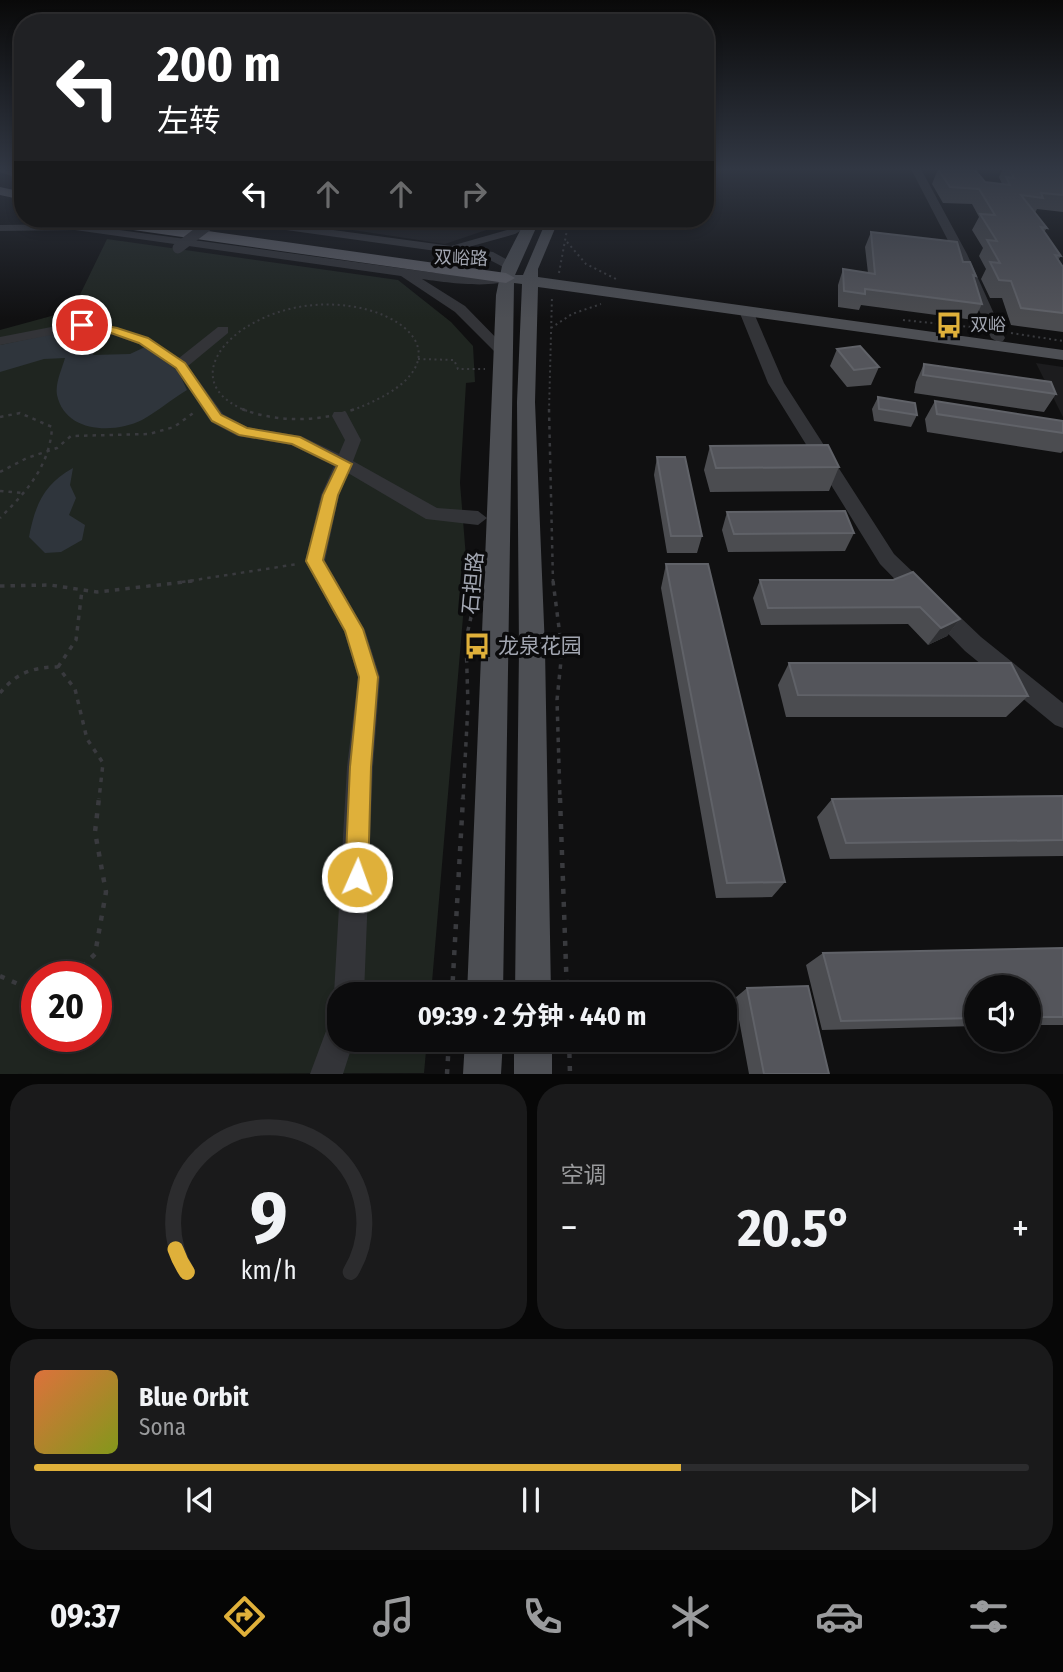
<!DOCTYPE html>
<html lang="zh">
<meta charset="utf-8">
<style>
:root{--surface:#0c0c0d;--page:#1a1a1b;--text:#f1f3f6;--muted:#9a9b9d;--line:#2c2c2e;--accent:#dfb03a}
body{margin:0;font-family:"Fira Sans Condensed","Noto Sans SC",sans-serif;background:var(--page);color:var(--text);height:100vh;display:flex;flex-direction:column;font-size:26px;white-space:nowrap}
*{box-sizing:border-box;margin:0}
p{font-size:23px;color:var(--muted)}
.icon{flex:none;width:38px;height:38px;fill:none;stroke:currentColor;stroke-width:2;stroke-linecap:round;stroke-linejoin:round}
.map{position:relative;height:1074px;overflow:hidden}
.details{display:flex;flex-direction:column;gap:10px;padding:10px;background:#070707;flex:1}
.details>*{flex:none}
.banner{position:absolute;left:14px;top:14px;width:700px;height:214px;border-radius:28px;box-shadow:0 4px 10px #0003,0 0 0 2px var(--line);background:#202124;color:#fff;overflow:hidden}
.controls{position:absolute;left:964px;top:975px;display:grid;gap:14px}
.controls a{display:grid;place-items:center;width:77px;height:77px;border-radius:50%;background:var(--surface);box-shadow:0 4px 10px #0003,0 0 0 2px var(--line);font-size:35px}
.speed{position:absolute;left:21px;top:961px;display:flex;gap:14px;font-size:35px;font-weight:700;text-align:center}
.speed>*{display:grid;place-content:center;width:91px;height:91px;border-radius:50%;background:var(--surface);box-shadow:0 4px 10px #0003,0 0 0 2px var(--line);line-height:1}
.speed .limit{border:10px solid #d22;background:#fff;color:#111}
.pin{position:absolute;display:grid;place-items:center;width:60px;height:60px;color:#fff;margin:-30px;border:4px solid #fff;border-radius:50%;box-shadow:0 2px 7px #0007}
.me{position:absolute;width:77px;margin:-38px;rotate:2deg;stroke-linejoin:round;filter:drop-shadow(0 0 5px #0008)}
.turn{display:flex;align-items:center;gap:24px;height:147px;padding:0 28px;font-size:32px}
.turn .icon{width:91px;height:91px;stroke-width:2.5}
.turn b{display:block;font-size:49px;line-height:60px}
.lanes{display:flex;align-items:center;height:66px;padding:0 28px;background:#0003;justify-content:center;gap:35px;direction:ltr}
.lanes .off{opacity:.35}
.big{font-size:52px;font-weight:700;line-height:1.1}
.details .widget{flex:1;display:flex;flex-direction:column;justify-content:center;gap:10px;min-width:0;padding:0 24px;border-radius:28px;background:var(--page)}
.details .dial{align-items:center;gap:0}
.dial svg{height:182px;overflow:visible;fill:none;stroke:var(--line);stroke-width:7;stroke-linecap:round;text-anchor:middle}
.dial text{fill:var(--text);stroke:none}
.song{display:flex;align-items:center;gap:21px}
.cover{width:84px;height:84px;border-radius:10px;background:linear-gradient(135deg,hsl(20 70% 55%),hsl(70 70% 35%))}
.played{height:7px;border-radius:4px;background:linear-gradient(90deg,var(--accent) 65%,var(--line) 65%)}
.keys{display:flex;justify-content:space-around;direction:ltr}
.heat{display:flex;justify-content:space-between;align-items:center;font-size:38px;direction:ltr}
.details .tiles{flex:1;display:grid;gap:10px;grid-template-columns:1fr 1fr}
.widget:last-child{grid-column:span 2}
.trip{position:absolute;left:327px;top:982px;width:410px;height:70px;border-radius:28px;background:var(--surface);box-shadow:0 4px 10px #0003,0 0 0 2px var(--line);font-weight:700;line-height:70px;text-align:center}
.tab-bar{display:flex;height:112px;justify-content:space-around;align-items:center;background:#050505;color:var(--muted)}
.tab-bar .icon{width:49px;height:49px}
.tab-bar .current{color:var(--accent)}
.tab-bar b{font-size:32px;color:var(--text)}
.map>svg:first-child{display:block}
</style>
<div class="map">
<svg width="1063" height="1074" viewBox="0 0 1063 1074">
<rect width="100%" height="100%" fill="#101011"/>
<path fill="#1c1c1e" d="M335 219H510L507 223 445 244 326 226Z
M1036 363 1063 367V417Z"/>
<path fill="#1f2520" fill-rule="evenodd" d="M107 239 398 280 451 322 473 346 475 382 466 383 460 483 467 570 431 994H340V1040H427L424 1073 0 1074V330L66 312 75 305ZM37 976H96V1036H37Z"/>
<path fill="#2f353c" d="M80 328 110 332 97 344 93 355 130 354 145 347 178 371 187 390C172 399 158 411 142 420 114 434 65 433 57 395 55 383 62 369 65 358L44 359 0 372V345Z
M73 468 70 485 76 498 69 515 85 525 82 540 61 552 45 553 29 537C35 505 44 484 73 468Z"/>
<g fill="none" stroke-linecap="round" stroke-linejoin="round">
<path stroke="#393a3e" stroke-width="2" stroke-dasharray="2 3.5" stroke-linecap="butt" d="M567 242 586 264 616 279
M559 273 569 219
M903 320 980 328
M551 328 572 314 601 304
M1011 333 1063 341
M418 359 454 360 458 369H485
M247 411C229 404 210 391 213 369 216 350 234 334 250 325 352 264 511 353 350 411
M549 411 552 296"/>
<path stroke="#393a3e" stroke-width="2.5" stroke-dasharray="3.5 5" stroke-linecap="butt" d="M242 409C278 423 320 422 355 409
M549 409 553 582
M0 417 20 413 52 427C50 466 26 492 0 518
M0 472 27 458 57 448 71 436 149 434 174 427 196 411
M0 491 23 493
M182 582 298 564"/>
<path stroke="#393a3e" stroke-width="3.5" stroke-dasharray="4.5 6" stroke-linecap="butt" d="M553 581 562 651 557 700 560 799
M0 586 50 585 97 592 193 581
M58 667 76 640 82 590
M0 693C16 673 33 667 58 667L75 689 87 739 103 763 99 799
M463 799 468 705 466 639 474 604"/>
<path stroke="#393a3e" stroke-width="4.5" stroke-dasharray="5 8" stroke-linecap="butt" d="M560 798 567 994
M0 976 32 990 37 989
M73 976 95 954 106 892 95 832 99 798
M452 994 463 798
M569 1040 570 1074
M447 1074 449 1040"/>
<path fill="#333438" fill-rule="evenodd" d="M0 169 23 174V180L0 172Z
M911 169H921L967 254 1005 338 1003 341 998 342 991 338 955 254Z
M223 219H252L451 246 507 230 527 220 537 222 515 234 465 248 493 252 513 263 515 266 509 270 486 258 229 222Z
M75 224 436 273 511 275 512 278C497 290 442 282 422 279L465 306 508 350 506 353H496L455 312 401 276 75 230 0 231V225Z
M746 307 753 311 784 383 894 554 981 637 1063 703V728L1055 725 965 651 880 564 768 383 739 311Z
M82 321C120 327 148 337 179 358L218 327H228V333L188 366 223 414 247 427 301 436 339 454 345 440 332 416 334 412H346L361 440 353 461 437 508 478 511 487 518 478 525 426 519 348 473 339 495 325 561 365 630 380 677 373 767 364 994H340V1005L334 994 347 767 358 677 344 631 305 561 321 495 334 466 291 445 237 436 211 422 175 368 139 344 110 334 82 329 0 345V337Z
M340 1018V1040H354L343 1074H310L329 1023Z"/>
<path fill="#4d4f54" fill-rule="evenodd" d="M526 219H540L515 275H523L547 219H559L538 269V277L1063 350V360L538 287 535 402 545 649 551 994H515L519 649 517 402 522 284 514 283 503 994H467L496 295 502 266Z
M465 1040H503L501 1074H463Z
M514 1040H552V1074H514Z"/>
<path fill="#5e5f66" fill-rule="evenodd" d="M0 187 23 192V200L0 195Z
M83 219H122L506 273 515 278 506 283 91 224Z"/>
<path stroke="#333438" stroke-width="11" d="M178 248 216 219"/>
</g>
<path fill="#4b4c50" d="M938 169 985 182 1002 184 999 177 1003 169H1063V212L1037 209 1035 213 1047 228 1044 232 1061 256 1058 260 1063 267V332L1011 325 1002 298H990L981 279 986 269 979 256 983 248 972 230 979 217 972 204 943 203 932 184Z
M871 232 963 262 976 276 974 279 982 304 974 320 861 305 859 310 838 307V285L843 269 868 273 865 247Z
M837 349 879 367 871 385 847 387 830 366Z
M924 364 1056 394 1044 412 914 393 916 382Z
M878 397 917 415 911 427 874 421 872 409Z
M935 401 1063 421V451L1061 453 927 432 925 419Z
M710 446 839 467 829 491 710 492 704 470Z
M657 457 702 536 697 553H667L654 475Z
M727 512 854 533 845 551 728 552 722 530Z
M666 564 785 882 772 897 716 898 661 588Z
M760 580H893L960 619 947 636 928 645 908 624 761 625 753 598Z
M789 663 1028 696 1006 717H786L778 685Z
M1063 796V856L830 859 817 817 832 799Z
M1063 948V1025H1029V987H976V1026L822 1030 806 965 823 953Z
M747 988 829 1074H749L735 998Z"/>
<path fill="#2f3033" d="M960 619 947 636 928 645 941 628Z"/>
<path fill="#54555b" stroke="#606268" stroke-width="2" d="M938 169 975 170 985 182 1010 185 1006 177 1014 178 1009 169H1063V195L1041 193 1043 198 1021 195 1047 228 1041 227 1061 256 1055 255 1063 267V313L1021 308 1011 281 999 280 990 262 1000 263 987 240 997 241 980 214 995 215 979 189 950 187Z
M871 232 957 242 963 262H970L976 276 973 275 982 304 865 289V294L844 291 843 269 875 274Z
M860 346 879 367 854 370 837 349Z
M924 364 1051 382 1056 394 923 375Z
M878 397 915 403 917 415 879 409Z
M935 401 1063 421V433L937 414Z
M828 445 839 467 716 468 710 446Z
M657 457H685L702 536H671Z
M845 511 854 533 734 534 727 512Z
M666 564H708L785 882 727 883Z
M913 572 960 619 941 628 920 607 768 608 760 580H893Z
M789 663H1011L1028 696 798 695Z
M1063 796V840L846 843 832 799Z
M1063 948V1017H1029V987H976V1018L841 1021 823 953Z
M808 986 829 1074H764L747 988Z"/>
<linearGradient id="sky" x2="0" y2="1"><stop stop-color="#090909"/><stop offset="0.53" stop-color="#313743"/><stop offset="1" stop-color="#313743" stop-opacity="0"/></linearGradient>
<rect width="1063" height="319" fill="url(#sky)"/>
<path fill="#dfb03a" stroke="#917226" stroke-width="2" d="M82 321 117 328 148 338 185 363 221 415 247 428 300 437 352 464 338 495 323 560 363 629 378 677 371 767 368 877 365 885 357 888 349 885 345 877 350 767 359 677 345 631 306 561 323 495 337 466 292 444 239 435 212 421 176 368 139 343 111 333 78 327V322Z"/>
<defs>
<g id="bus-bare" transform="scale(2.1)"><path d="M-5-6H5V4H4V6H2V4H-2V6H-4V4H-5ZM-3.5-4V0h7V-4ZM-3.5 1.2v1.5H-2V1.2ZM2 1.2v1.5H3.5V1.2Z" fill="#dfb03a" stroke="#0b0b0c" stroke-width="2.5" paint-order="stroke"/></g>
</defs>
<g fill-rule="evenodd">
<use href="#bus-bare" x="949" y="325"/>
<use href="#bus-bare" x="477" y="646"/>
</g>
<g text-anchor="middle" stroke-width="7" stroke-linejoin="round" paint-order="stroke">
<g font-size="18" fill="#a2a6b1" stroke="#0b0b0c">
<text transform="translate(461 258) rotate(2)" y="6">双峪路</text>
</g>
<g font-size="18" fill="#a2a6b1" stroke="#0b0b0c" text-anchor="start">
<text x="970" y="331">双峪</text>
</g>
<g font-size="21" fill="#a2a6b1" stroke="#0b0b0c">
<text transform="translate(473 583) rotate(-85)" y="7">石担路</text>
</g>
<g font-size="21" fill="#a2a6b1" stroke="#0b0b0c" text-anchor="start">
<text x="498" y="653">龙泉花园</text>
</g>
</g>
</svg>
<div class="controls">
<a><svg class="icon" aria-label="sound" viewBox="0 0 24 24"><path d="M4 9h4l5-4v14l-5-4H4zM17 9q2 3 0 6"/></svg></a>
</div>
<div class="speed"><div class="limit">20</div></div>
<div class="pin" style="left:82px;top:325px;background:#d93025"><svg class="icon" aria-label="arrive" viewBox="0 0 24 24"><path d="M6 21V4h12l-3 4 3 4H6"/></svg></div>
<svg class="me" style="left:357px;top:877px" viewBox="-20 -20 40 40"><circle r="17" fill="#dfb03a" stroke="#fff" stroke-width="3"/><path d="M0-11L8 9 0 5-8 9z" fill="#fff"/></svg>
<div class="trip">09:39 · 2 分钟 · 440 m</div>
<div class="banner">
<div class="turn"><svg class="icon" aria-label="left" viewBox="0 0 24 24"><path d="M17 20v-9H6M10 6l-5 5 5 5"/></svg><div><b>200 m</b>左转</div></div>
<div class="lanes"><svg class="icon" aria-label="left" viewBox="0 0 24 24"><path d="M17 20v-9H6M10 6l-5 5 5 5"/></svg><svg class="icon off" aria-label="ahead" viewBox="0 0 24 24"><path d="M12 20V5M6 11l6-6 6 6"/></svg><svg class="icon off" aria-label="ahead" viewBox="0 0 24 24"><path d="M12 20V5M6 11l6-6 6 6"/></svg><svg class="icon off" aria-label="right" viewBox="0 0 24 24"><path d="M7 20v-9h11M14 6l5 5-5 5"/></svg></div>
</div>
</div>
<section class="details">
<div class="tiles">
<div class="widget dial"><svg viewBox="0 0 100 80">
<path d="M14 69A42 42 0 1 1 86 69"/>
<path d="M14 69A42 42 0 0 1 9 59" stroke="#dfb03a"/>
<text x="50" y="56" font-size="32" font-weight="700">9</text>
<text x="50" y="72" font-size="11">km/h</text>
</svg></div>
<div class="widget"><p>空调</p>
<div class="heat"><a>−</a><b class="big">20.5°</b><a>+</a></div>
</div>
<div class="widget">
<div class="song"><i class="cover"></i><div><b>Blue Orbit</b><p>Sona</p></div></div>
<div class="played"></div>
<div class="keys"><svg class="icon" aria-label="previous" viewBox="0 0 24 24"><path d="M18 5L8 12l10 7zM5 5v14"/></svg><svg class="icon" aria-label="pause" viewBox="0 0 24 24"><path d="M8 5v14M16 5v14"/></svg><svg class="icon" aria-label="next" viewBox="0 0 24 24"><path d="M6 5l10 7-10 7zM19 5v14"/></svg></div>
</div>
</div>
</section>
<nav class="tab-bar">
<b>09:37</b>
<svg class="icon current" aria-label="directions" viewBox="0 0 24 24"><path d="M12 3l9 9-9 9-9-9zM9 14v-3h6M13 9l2 2-2 2"/></svg>
<svg class="icon" aria-label="music" viewBox="0 0 24 24"><path d="M9 18V5l10-2v13"/><circle cx="6" cy="18" r="3"/><circle cx="16" cy="16" r="3"/></svg>
<svg class="icon" aria-label="phone" viewBox="0 0 24 24"><path d="M5 4h4l2 5-3 2q2 4 5 5l2-3 5 2v4C11 20 4 13 5 4z"/></svg>
<svg class="icon" aria-label="climate" viewBox="0 0 24 24"><path d="M12 3v18M4 7l16 10M4 17L20 7"/></svg>
<svg class="icon" aria-label="car" viewBox="0 0 24 24"><path d="M5 17H2v-5l4-1 3-4h7l3 4 3 1v5h-3M9 17h6M6 11h13"/><circle cx="7" cy="17" r="2"/><circle cx="17" cy="17" r="2"/></svg>
<svg class="icon" aria-label="filters" viewBox="0 0 24 24"><path d="M4 7h16M4 17h16"/><circle cx="9" cy="7" r="2"/><circle cx="15" cy="17" r="2"/></svg>
</nav>
